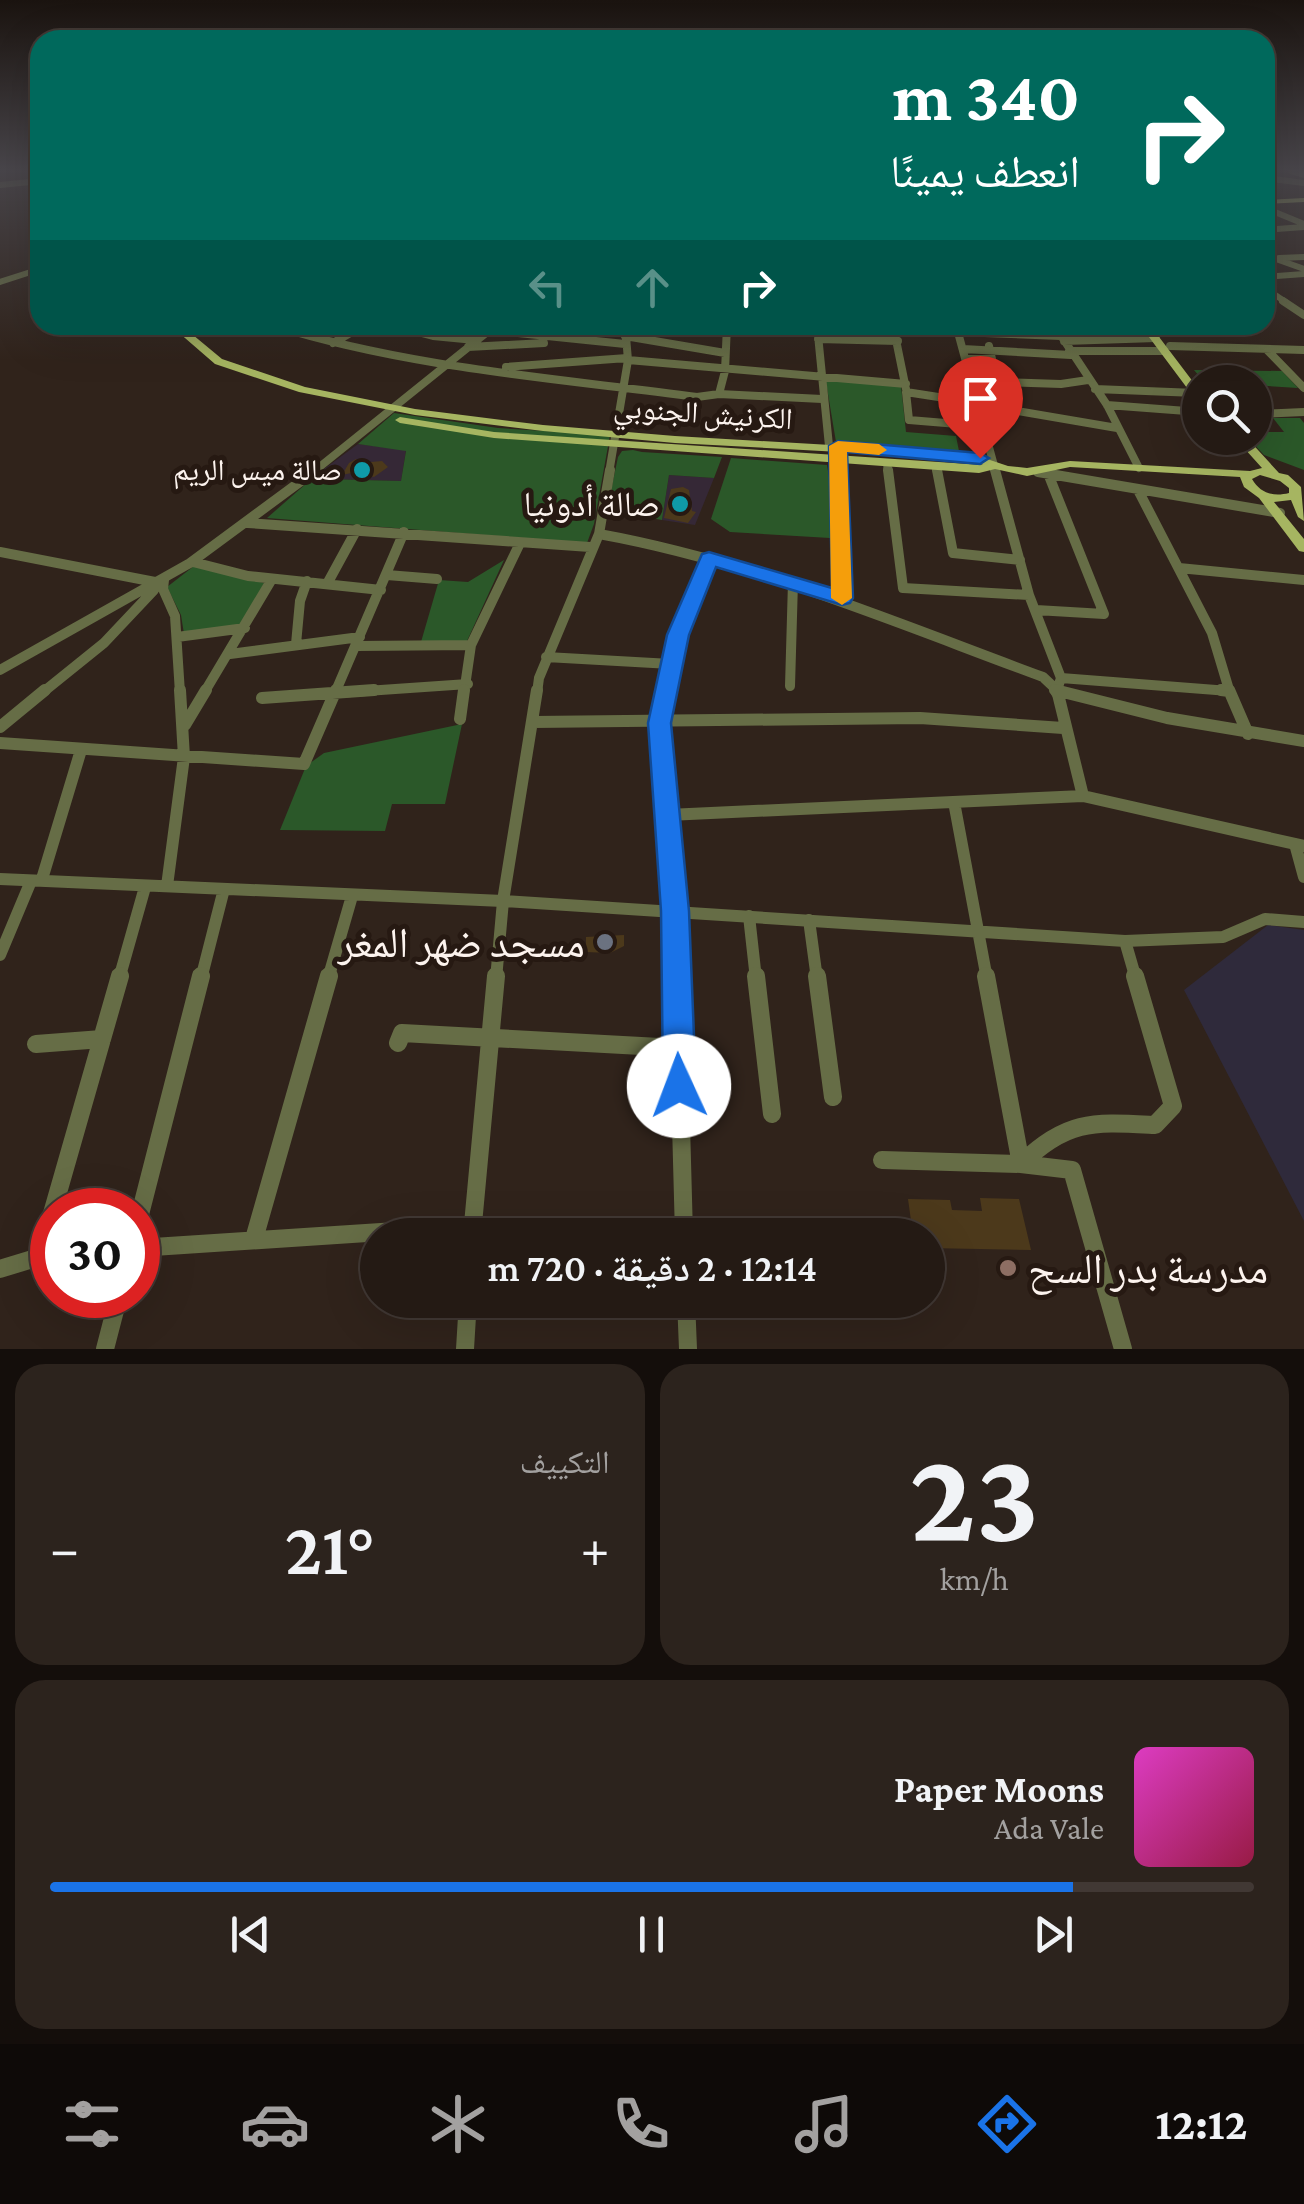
<!DOCTYPE html>
<html lang="ar">
<meta charset="utf-8">
<style>
:root{--surface:#241a14;--page:#2c231d;--text:#f1f3f6;--muted:#a3a1a0;--line:#413834;--accent:#1a73e8}
body{margin:0;font-family:"Crimson Pro","Noto Naskh Arabic",serif;background:var(--page);color:var(--text);direction:rtl;height:100vh;display:flex;flex-direction:column;font-size:38px;white-space:nowrap}
*{box-sizing:border-box;margin:0}
p{font-size:32px;color:var(--muted)}
.icon{flex:none;width:55px;height:55px;fill:none;stroke:currentColor;stroke-width:2;stroke-linecap:round;stroke-linejoin:round}
.map{position:relative;height:1349px;overflow:hidden;direction:ltr}
.drawer{display:flex;flex-direction:column;gap:15px;padding:15px;background:#140e0b;flex:1}
.drawer>*{flex:none}
.hud{position:absolute;left:30px;top:30px;width:1245px;height:305px;border-radius:30px;box-shadow:0 10px 40px #0002,0 0 0 2px var(--line);direction:rtl;background:#00695c;color:#fff;overflow:hidden}
.controls{position:absolute;left:1182px;top:365px;display:grid;gap:20px}
.controls a{display:grid;place-items:center;width:90px;height:90px;border-radius:50%;background:var(--surface);box-shadow:0 10px 40px #0002,0 0 0 2px var(--line);font-size:50px}
.speed{position:absolute;left:30px;top:1188px;display:flex;gap:20px;font-size:50px;font-weight:700;text-align:center}
.speed>*{display:grid;place-content:center;width:130px;height:130px;border-radius:50%;background:var(--surface);box-shadow:0 10px 40px #0002,0 0 0 2px var(--line);line-height:1}
.speed .limit{border:15px solid #d22;background:#fff;color:#111}
.pin{position:absolute;display:grid;place-items:center;width:85px;height:85px;color:#fff;margin:-102px -42px;border-radius:50% 50% 50% 0;rotate:-45deg;box-shadow:0 0 10px #0007}
.pin .icon{rotate:45deg}
.me{position:absolute;width:110px;margin:-55px;rotate:358deg;stroke-linejoin:round;filter:drop-shadow(0 0 8px #0008)}
.turn{display:flex;align-items:center;gap:35px;height:210px;padding:0 30px;font-size:45px}
.turn .icon{width:130px;height:130px;stroke-width:2.5}
.turn b{display:block;font-size:70px;line-height:85px}
.lanes{display:flex;align-items:center;height:95px;padding:0 30px;background:#0003;justify-content:center;gap:50px;direction:ltr}
.lanes .off{opacity:.35}
.big{font-size:75px;font-weight:600;line-height:1.1}
.drawer .widget{flex:1;display:flex;flex-direction:column;justify-content:center;gap:15px;min-width:0;padding:0 35px;border-radius:30px;background:var(--page)}
.drawer .dial{align-items:center;gap:0}
.dial b{font-size:130px;line-height:1}
.song{display:flex;align-items:center;gap:30px}
.cover{width:120px;height:120px;border-radius:15px;background:linear-gradient(135deg,hsl(310 70% 55%),hsl(340 70% 35%))}
.played{height:10px;border-radius:5px;background:linear-gradient(90deg,var(--accent) 85%,var(--line) 85%)}
.keys{display:flex;justify-content:space-around;direction:ltr}
.heat{display:flex;justify-content:space-between;align-items:center;font-size:55px;direction:ltr}
.drawer .tiles{flex:1;display:grid;gap:15px;grid-template-columns:1fr 1fr}
.widget:last-child{grid-column:span 2}
.trip{position:absolute;left:360px;top:1218px;width:585px;height:100px;border-radius:50px;background:var(--surface);box-shadow:0 10px 40px #0002,0 0 0 2px var(--line);font-weight:600;line-height:100px;text-align:center;direction:rtl}
.tabs{display:flex;height:160px;justify-content:space-around;align-items:center;background:#0e0a08;color:var(--muted)}
.tabs .icon{width:70px;height:70px}
.tabs .active{color:var(--accent)}
.tabs b{font-size:45px;color:var(--text)}
.map>svg:first-child{display:block}
</style>
<div class="map">
<svg width="1304" height="1349" viewBox="0 0 1304 1349">
<rect width="100%" height="100%" fill="#30231b"/>
<path fill="#352836" d="M358 444 406 450 401 481 323 479 316 475Z
M669 475 714 478 695 525 662 520Z"/>
<path fill="#2f2a3b" d="M1268 925 1304 930V1221L1184 990Z"/>
<path fill="#2b5829" d="M1194 370 1282 371 1298 388 1204 382Z
M825 376 901 386 906 432 956 436 959 451 836 442Z
M394 413 498 428 610 435 594 524 587 543 267 518 316 475 323 479 401 481 406 451 358 444Z
M1273 418H1300L1304 423V470L1264 455 1248 438H1255V432H1284Z
M633 450 642 452 722 457 714 478 669 475 662 520 607 510 618 457 622 451Z
M731 458 827 465 833 501 830 538 730 532 711 519Z
M504 560 467 641 421 642 439 580 468 582Z
M194 566 264 583 241 627 184 634 181 615 167 587Z
M462 724 445 804H392L385 831 280 830 306 766 324 753Z"/>
<path fill="#4c391b" d="M356 459 360 463 382 461 388 467 374 477 356 472 342 475 349 463Z
M683 487 689 490 692 511 696 512 688 523 664 518 671 489Z
M624 935V946L610 953 586 952V937Z
M980 1198 1019 1199 1031 1250 928 1248V1235H913L908 1199 950 1200 952 1210 982 1211Z"/>
<g fill="none" stroke-linecap="round" stroke-linejoin="round">
<path stroke="#666d46" stroke-width="6" d="M1291 171 1304 175
M1265 178 1304 183
M0 185 40 181
M1265 208 1304 224
M1265 230 1304 227
M1265 255 1304 269
M1279 258 1304 257
M1265 277 1304 274
M0 282 40 269
M1265 288 1287 303"/>
<path stroke="#666d46" stroke-width="8" d="M1283 301 1304 315
M272 325C409 368 555 378 697 397L719 394 725 371 727 325
M391 325 433 336 475 340
M688 325 726 329
M817 325 829 446
M893 325 906 389
M956 325 996 473
M1054 325 1107 405 1139 468
M489 330 625 344
M958 332 1061 336
M625 336 725 353
M818 339 898 341
M1064 341 1156 338
M333 343 364 325
M1170 346 1304 350
M468 347 544 343
M963 349 1071 355
M1267 350 1304 388
M1069 351H1164
M966 359H992L989 346
M628 360 906 384
M506 367 627 358
M974 381 1061 384 1088 380
M1095 389 1196 393
M719 394 822 399
M977 403 906 392 909 420 982 426
M977 404 1117 428
M1107 405 1200 412
M1255 414 1304 412
M837 451 838 473
M887 463 888 473
M936 466 937 473
M1038 472 1042 473
M312 473 496 325
M609 473 628 360 625 325"/>
<path stroke="#666d46" stroke-width="10" d="M838 470 843 598
M888 470 903 588 1029 595
M937 470 953 553 1020 560
M995 470 1029 595 1061 678 1056 693
M1038 472 1280 513
M1138 490 1212 633 1230 693
M248 523 590 547
M599 534C754 562 896 623 1043 677L1060 693
M0 552 155 582
M193 562 248 576 381 590
M1179 568 1304 580
M387 575 437 579
M164 580 163 589 175 616 180 693
M327 584 357 529
M1036 610 1104 614 1049 476
M177 637 245 628
M296 644 300 601 307 581
M357 646 471 645
M230 654 360 637
M546 657 671 664
M0 670 190 563 316 470
M1061 678 1229 691
M790 686 793 582
M42 693 104 643 154 590
M204 693 272 579
M335 693 404 532
M337 693 468 684
M464 693 471 645 520 543
M537 693 539 678 599 534 610 470
M666 693 678 635 709 558"/>
<path stroke="#666d46" stroke-width="12" d="M667 690 660 723 677 979
M1055 690 1167 718 1304 741
M1057 690 1083 796
M1221 690 1229 691
M1229 690 1248 734
M262 698 374 690
M460 719 464 690
M533 722 920 718 1063 728
M185 725 206 690
M0 727 45 690
M0 743 304 764 336 690
M954 802 987 979
M668 815 1083 796 1304 846
M1295 844 1304 877
M0 879 503 901 1125 941 1223 937 1265 919 1304 922
M42 879 81 750
M167 886 184 757 180 690
M749 916 756 979
M809 920 817 979
M1125 941 1136 979
M0 955 31 881
M119 979 145 887
M201 979 224 889
M328 979 352 896
M496 979 503 901 537 690"/>
<path stroke="#666d46" stroke-width="18" d="M677 976 684 1235
M756 976 772 1114
M817 976 833 1097
M986 976 1021 1164
M398 1043 402 1033 678 1048
M36 1044 102 1039
M882 1160 1021 1164 1072 1170 1123 1349
M1021 1164C1067 1119 1094 1122 1155 1125L1173 1106 1135 976
M53 1210 120 976
M138 1222 201 976
M472 1235 496 976
M254 1239 329 976
M138 1248 473 1226
M41 1254 52 1213
M0 1269 52 1253
M686 1300 688 1349
M105 1349 119 1295
M465 1349 468 1300"/>
<path fill="#a6b561" fill-rule="evenodd" d="M1304 198V202L1265 204V200Z
M170 325H181L222 359 305 387 415 409 543 425 675 436 969 453 1008 466 1027 468 1070 461 1250 471 1262 468 1235 438H1247L1279 473 1288 475 1301 487 1304 521 1298 517 1291 500 1274 502 1304 539V552L1299 551 1259 498 1244 487 1240 477 1070 467 1027 476 995 469 979 473 494 438 400 423 395 420 400 417 494 432 983 465 968 459 675 443 543 431 415 415 299 392 215 364ZM1260 475 1280 481 1289 488V493C1273 497 1260 493 1252 479Z
M1140 325H1150L1200 391V401L1196 400Z"/>
</g>
<linearGradient id="sky" x2="0" y2="1"><stop stop-color="#1a130f"/><stop offset="0.47" stop-color="#48454a"/><stop offset="1" stop-color="#48454a" stop-opacity="0"/></linearGradient>
<rect width="1304" height="360" fill="url(#sky)"/>
<path fill="#1a73e8" stroke="#114b97" stroke-width="2.5" d="M838 441 980 453 989 458 980 464 847 452 853 598 850 603 842 605 716 567 689 635 671 723 689 911 696 1086 691 1097 679 1102 668 1097 663 1086 661 911 648 723 667 635 702 554 709 552 832 588 829 446Z"/>
<path fill="#f59e0b" d="M838 441 879 444 887 450 879 455 847 452 852 598 842 605 831 598 829 446Z"/>
<g fill="#0f9aa8" stroke="#261912" stroke-width="4">
<circle cx="362" cy="470" r="10"/>
<circle cx="680" cy="504" r="10"/>
</g>
<circle fill="#6b7280" stroke="#261912" stroke-width="4" cx="605" cy="942" r="10"/>
<circle fill="#8d6e63" stroke="#261912" stroke-width="4" cx="1008" cy="1268" r="10"/>
<g text-anchor="middle" stroke-width="10" stroke-linejoin="round" paint-order="stroke">
<g font-size="30" fill="#fcf3ee" stroke="#261912">
<text transform="translate(703 413) rotate(4)" y="10">الكرنيش الجنوبي</text>
</g>
<g font-size="30" fill="#fcf3ee" stroke="#261912" text-anchor="end">
<text x="342" y="480">صالة ميس الريم</text>
</g>
<g font-size="35" fill="#fcf3ee" stroke="#261912" text-anchor="end">
<text x="660" y="516">صالة أدونيا</text>
</g>
<g font-size="42" fill="#fcf3ee" stroke="#261912" text-anchor="end">
<text x="585" y="957">مسجد ضهر المغر</text>
<text x="1028" y="1283" text-anchor="start">مدرسة بدر السح</text>
</g>
</g>
</svg>
<div class="controls">
<a><svg class="icon" aria-label="search" viewBox="0 0 24 24"><circle cx="10" cy="10" r="6"/><path d="M15 15l6 6"/></svg></a>
</div>
<div class="speed"><div class="limit">30</div></div>
<div class="pin" style="left:980px;top:458px;background:#d93025"><svg class="icon" aria-label="arrive" viewBox="0 0 24 24"><path d="M6 21V4h12l-3 4 3 4H6"/></svg></div>
<svg class="me" style="left:679px;top:1086px" viewBox="-20 -20 40 40"><circle r="19" fill="#fff"/><path d="M0-13L10 11 0 6-10 11z" fill="#1a73e8"/></svg>
<div class="trip">12:14 · 2 دقيقة · 720 m</div>
<div class="hud">
<div class="turn"><svg class="icon" aria-label="right" viewBox="0 0 24 24"><path d="M7 20v-9h11M14 6l5 5-5 5"/></svg><div><b>340 m</b>انعطف يمينًا</div></div>
<div class="lanes"><svg class="icon off" aria-label="left" viewBox="0 0 24 24"><path d="M17 20v-9H6M10 6l-5 5 5 5"/></svg><svg class="icon off" aria-label="ahead" viewBox="0 0 24 24"><path d="M12 20V5M6 11l6-6 6 6"/></svg><svg class="icon" aria-label="right" viewBox="0 0 24 24"><path d="M7 20v-9h11M14 6l5 5-5 5"/></svg></div>
</div>
</div>
<section class="drawer">
<div class="tiles">
<div class="widget dial"><b>23</b><p>km/h</p></div>
<div class="widget"><p>التكييف</p>
<div class="heat"><a>−</a><b class="big">21°</b><a>+</a></div>
</div>
<div class="widget">
<div class="song"><i class="cover"></i><div><b>Paper Moons</b><p>Ada Vale</p></div></div>
<div class="played"></div>
<div class="keys"><svg class="icon" aria-label="previous" viewBox="0 0 24 24"><path d="M18 5L8 12l10 7zM5 5v14"/></svg><svg class="icon" aria-label="pause" viewBox="0 0 24 24"><path d="M8 5v14M16 5v14"/></svg><svg class="icon" aria-label="next" viewBox="0 0 24 24"><path d="M6 5l10 7-10 7zM19 5v14"/></svg></div>
</div>
</div>
</section>
<nav class="tabs">
<b>12:12</b>
<svg class="icon active" aria-label="directions" viewBox="0 0 24 24"><path d="M12 3l9 9-9 9-9-9zM9 14v-3h6M13 9l2 2-2 2"/></svg>
<svg class="icon" aria-label="music" viewBox="0 0 24 24"><path d="M9 18V5l10-2v13"/><circle cx="6" cy="18" r="3"/><circle cx="16" cy="16" r="3"/></svg>
<svg class="icon" aria-label="phone" viewBox="0 0 24 24"><path d="M5 4h4l2 5-3 2q2 4 5 5l2-3 5 2v4C11 20 4 13 5 4z"/></svg>
<svg class="icon" aria-label="climate" viewBox="0 0 24 24"><path d="M12 3v18M4 7l16 10M4 17L20 7"/></svg>
<svg class="icon" aria-label="car" viewBox="0 0 24 24"><path d="M5 17H2v-5l4-1 3-4h7l3 4 3 1v5h-3M9 17h6M6 11h13"/><circle cx="7" cy="17" r="2"/><circle cx="17" cy="17" r="2"/></svg>
<svg class="icon" aria-label="filters" viewBox="0 0 24 24"><path d="M4 7h16M4 17h16"/><circle cx="9" cy="7" r="2"/><circle cx="15" cy="17" r="2"/></svg>
</nav>
